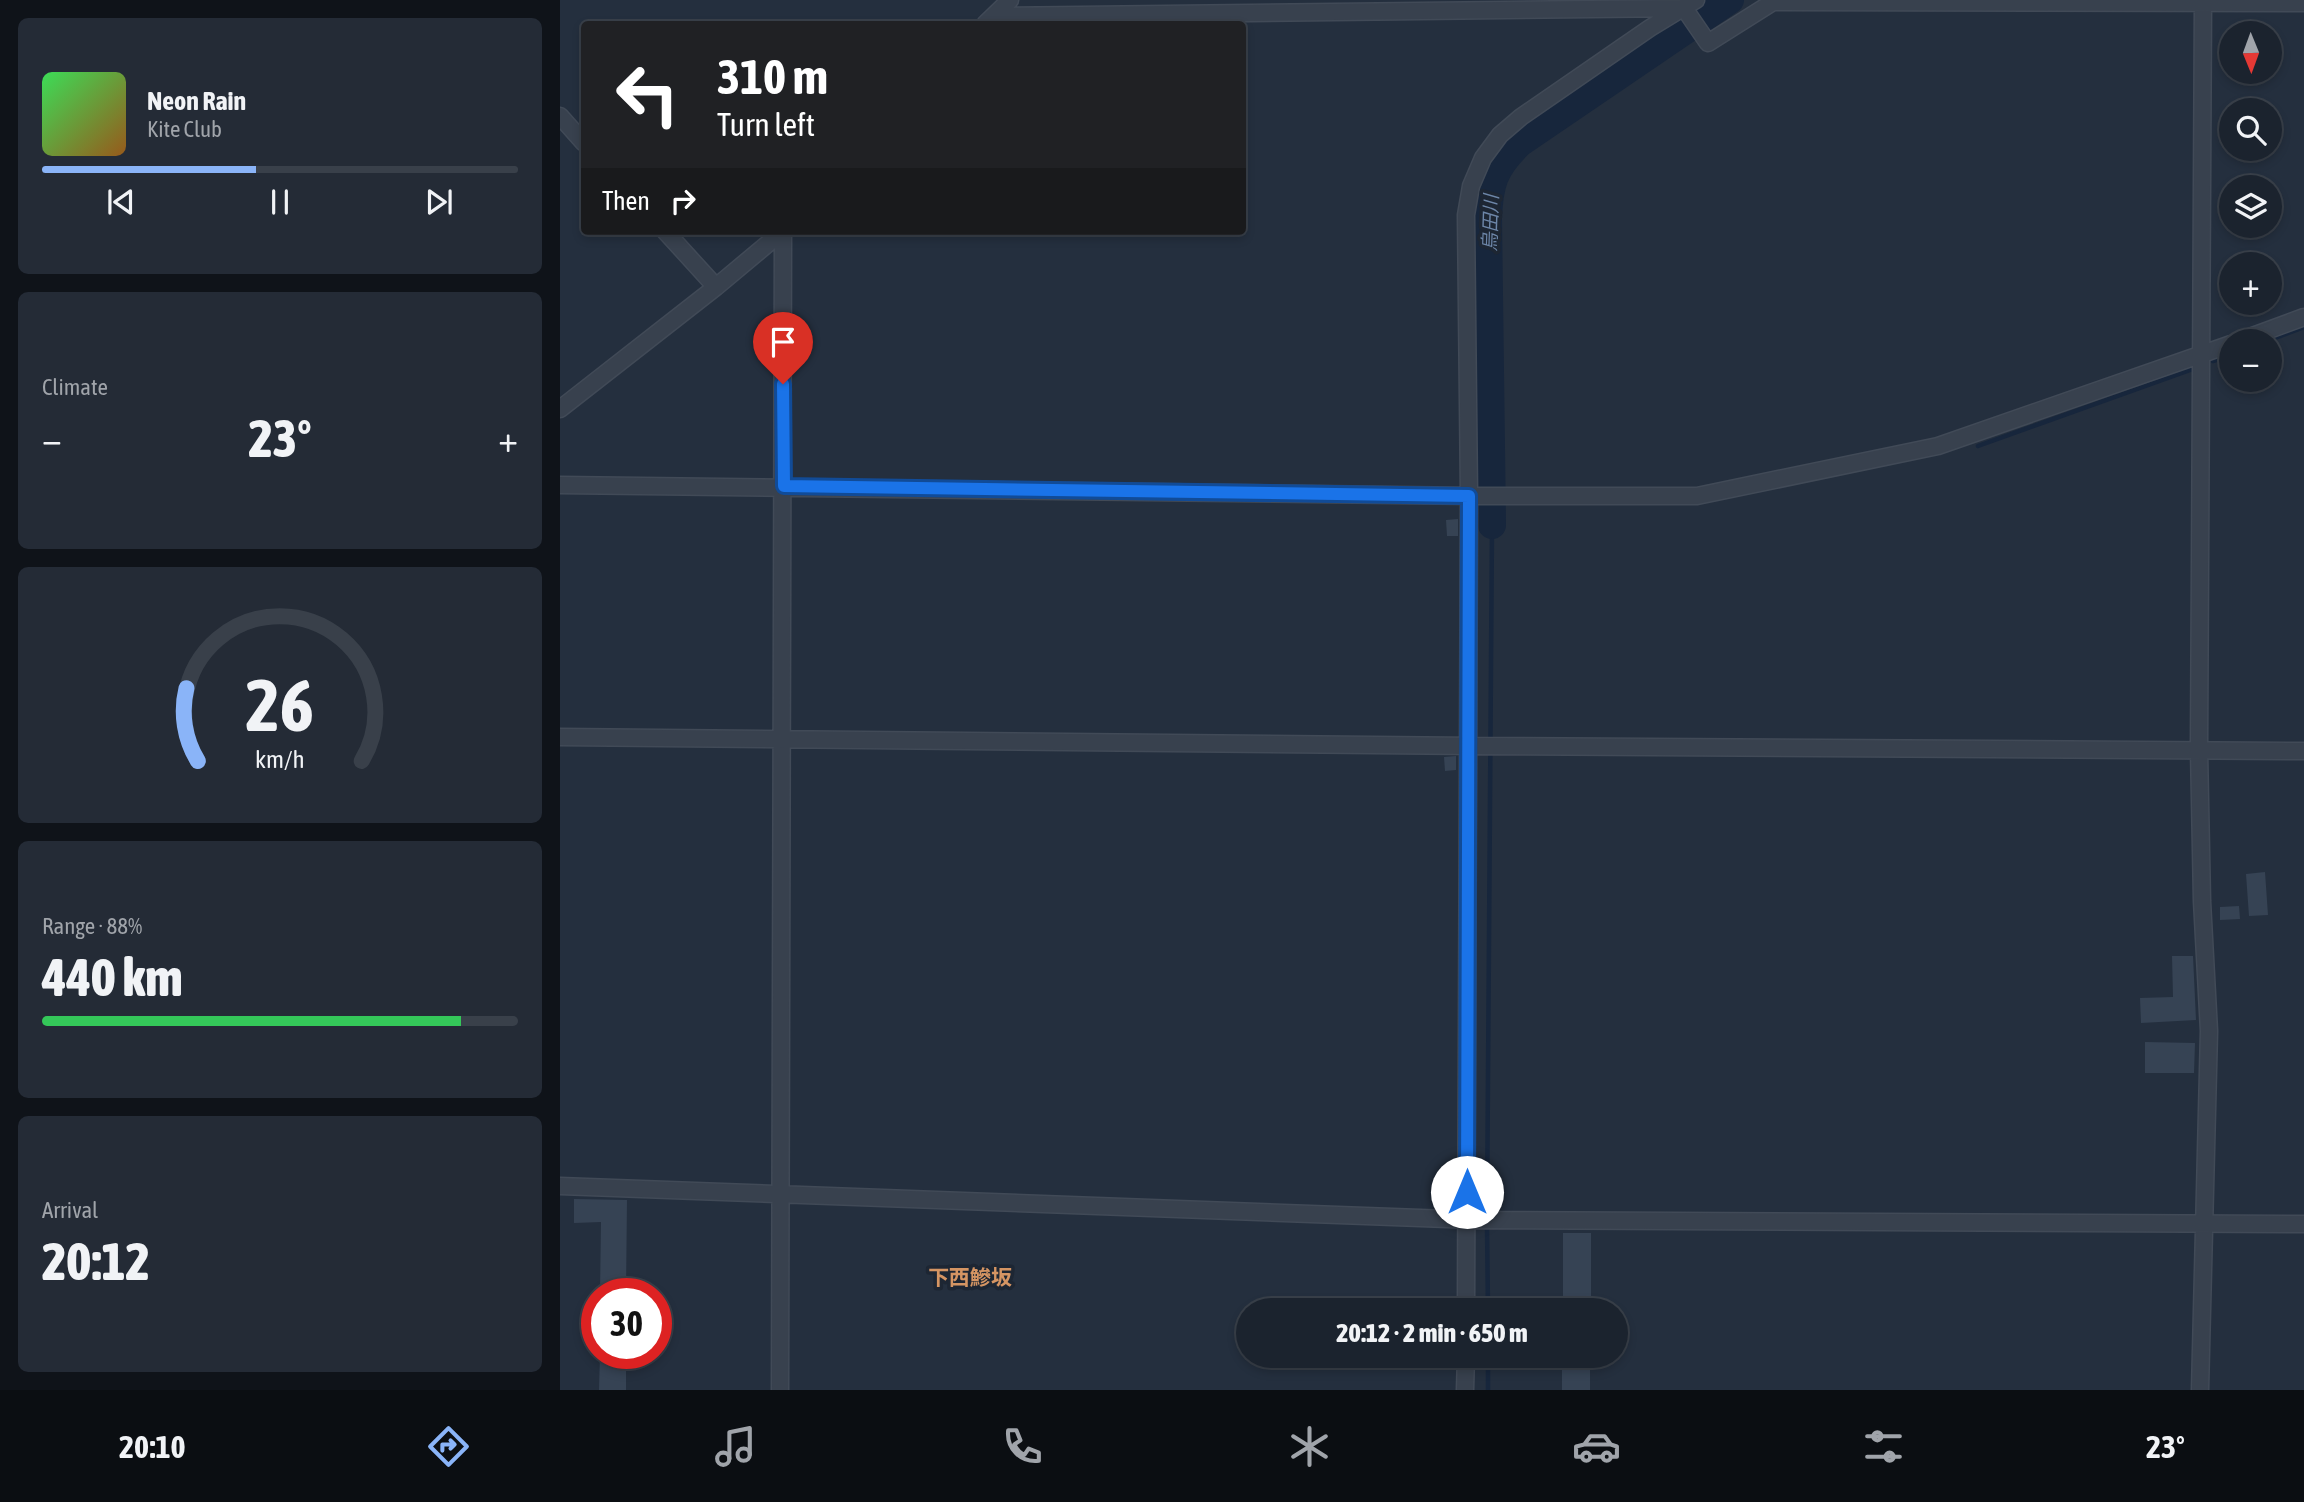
<!DOCTYPE html>
<meta charset="utf-8">
<style>
:root{--surface:#1b232e;--page:#242b36;--text:#f1f3f6;--muted:#a0a4aa;--line:#39404a;--accent:#8ab4f8}
body{margin:0;font-family:"Asap Condensed","Noto Sans JP",sans-serif;background:var(--page);color:var(--text);height:100vh;display:flex;flex-direction:column;font-size:26px;white-space:nowrap}
*{box-sizing:border-box;margin:0}
p{font-size:23px;color:var(--muted)}
.icon{flex:none;width:38px;height:38px;fill:none;stroke:currentColor;stroke-width:2;stroke-linecap:round;stroke-linejoin:round}
.map{position:relative;flex:1;overflow:hidden}
.sheet{display:flex;flex-direction:column;gap:18px;padding:18px;background:#0f1319;width:560px}
.sheet>*{flex:none}
.guide{position:absolute;left:21px;top:21px;width:665px;height:214px;border-radius:7px;box-shadow:0 4px 10px #0003,0 0 0 2px var(--line);background:#202124;color:#fff;overflow:hidden}
.needle{width:46px;rotate:179deg}
.fabs{position:absolute;left:1659px;top:21px;display:grid;gap:14px}
.fabs a{display:grid;place-items:center;width:63px;height:63px;border-radius:50%;background:var(--surface);box-shadow:0 4px 10px #0003,0 0 0 2px var(--line);font-size:35px}
.speed{position:absolute;left:21px;top:1278px;display:flex;gap:14px;font-size:35px;font-weight:700;text-align:center}
.speed>*{display:grid;place-content:center;width:91px;height:91px;border-radius:50%;background:var(--surface);box-shadow:0 4px 10px #0003,0 0 0 2px var(--line);line-height:1}
.speed .limit{border:10px solid #d22;background:#fff;color:#111}
.pin{position:absolute;display:grid;place-items:center;width:60px;height:60px;color:#fff;margin:-72px -30px;border-radius:50% 50% 50% 0;rotate:-45deg;box-shadow:0 0 7px #0007}
.pin .icon{rotate:45deg}
.me{position:absolute;width:77px;margin:-38px;rotate:0deg;stroke-linejoin:round;filter:drop-shadow(0 0 5px #0008)}
.turn{display:flex;align-items:center;gap:24px;height:147px;padding:0 21px;font-size:32px}
.turn .icon{width:91px;height:91px;stroke-width:2.5}
.turn b{display:block;font-size:49px;line-height:60px}
.then{display:flex;align-items:center;height:66px;padding:0 21px;background:#0003;gap:14px;font-size:26px}
.big{font-size:52px;font-weight:800;line-height:1.1}
.sheet .card{flex:1;display:flex;flex-direction:column;justify-content:center;gap:10px;min-width:0;padding:0 24px;border-radius:10px;background:var(--page)}
.sheet .dial{align-items:center;gap:0}
.dial svg{height:182px;overflow:visible;fill:none;stroke:var(--line);stroke-width:7;stroke-linecap:round;text-anchor:middle}
.dial text{fill:var(--text);stroke:none}
.song{display:flex;align-items:center;gap:21px}
.cover{width:84px;height:84px;border-radius:10px;background:linear-gradient(135deg,hsl(130 70% 55%),hsl(30 70% 35%))}
.played{height:7px;border-radius:4px;background:linear-gradient(90deg,var(--accent) 45%,var(--line) 45%)}
.keys{display:flex;justify-content:space-around;direction:ltr}
.heat{display:flex;justify-content:space-between;align-items:center;font-size:38px;direction:ltr}
.charge{height:10px;border-radius:5px;background:linear-gradient(90deg,#34c759 88%,var(--line) 0)}
.trip{position:absolute;left:676px;top:1298px;width:392px;height:70px;border-radius:35px;background:var(--surface);box-shadow:0 4px 10px #0003,0 0 0 2px var(--line);font-weight:800;line-height:70px;text-align:center}
.menu{display:flex;height:112px;justify-content:space-around;align-items:center;background:#0b0e12;color:var(--muted)}
.menu .icon{width:49px;height:49px}
.menu .current{color:var(--accent)}
.menu b{font-size:32px;color:var(--text)}
main{display:flex;flex:1;min-height:0}
.map>svg:first-child{display:block}
</style>
<main>
<section class="sheet">
<div class="card">
<div class="song"><i class="cover"></i><div><b>Neon Rain</b><p>Kite Club</p></div></div>
<div class="played"></div>
<div class="keys"><svg class="icon" aria-label="previous" viewBox="0 0 24 24"><path d="M18 5L8 12l10 7zM5 5v14"/></svg><svg class="icon" aria-label="pause" viewBox="0 0 24 24"><path d="M8 5v14M16 5v14"/></svg><svg class="icon" aria-label="next" viewBox="0 0 24 24"><path d="M6 5l10 7-10 7zM19 5v14"/></svg></div>
</div>
<div class="card"><p>Climate</p>
<div class="heat"><a>−</a><b class="big">23°</b><a>+</a></div>
</div>
<div class="card dial"><svg viewBox="0 0 100 80">
<path d="M14 69A42 42 0 1 1 86 69"/>
<path d="M14 69A42 42 0 0 1 9 37" stroke="#8ab4f8"/>
<text x="50" y="56" font-size="32" font-weight="700">26</text>
<text x="50" y="72" font-size="11">km/h</text>
</svg></div>
<div class="card"><p>Range · 88%</p><b class="big">440 km</b><div class="charge"></div></div>
<div class="card"><p>Arrival</p><b class="big">20:12</b></div>
</section>
<div class="map">
<svg width="1744" height="1390" viewBox="0 0 1744 1390">
<rect width="100%" height="100%" fill="#242f3e"/>
<g fill="none" stroke-linecap="round" stroke-linejoin="round">
<path stroke="#17263c" stroke-width="4.5" d="M1707 341 1744 327
M1653 361 1671 355
M1418 446 1633 369
M927 1215 932 525
M927 1224 928 1311
M928 1390V1356"/>
<path stroke="#17263c" stroke-width="28" d="M932 525 928 219C929 184 934 168 960 143L1170 0"/>
</g>
<path fill="#364354" d="M898 519V536H887L886 520Z
M896 756V770L885 771 884 757Z
M1705 872 1708 915 1689 916 1686 874Z
M1679 906 1680 919 1660 920V907Z
M1612 956H1633L1636 1020 1581 1023 1580 998 1613 997Z
M1585 1042 1635 1043 1634 1073H1585Z
M14 1199 67 1200 66 1293H40L41 1222 14 1223Z
M1003 1233H1031V1311H1003Z
M40 1353H66V1390H39Z
M1002 1356H1030V1390H1002Z"/>
<g fill="none" stroke-linecap="round" stroke-linejoin="round">
<g stroke="#414a57" stroke-width="19">
<path id="minor" d="M1124 8 1148 43 1213 2 1744 3
M434 16 1121 8
M425 24 450 0
M0 116 24 143
M105 231 156 287
M1679 341 1744 317
M0 409 156 287 223 231
M0 485 918 496H1137L1378 446 1671 344
M0 737 917 746 1744 751
M0 1186 915 1220 1744 1224
M906 1311 909 496 906 215 911 186 923 158 940 135 961 117 1090 28 1136 0
M220 1390 223 231
M905 1390 906 1356
M1640 1390 1649 1031 1642 901 1639 750 1643 0"/>
</g>
<use href="#minor" stroke="#38414e" stroke-width="16"/>
</g>
<g fill="none" stroke-linecap="round" stroke-linejoin="round">
<g stroke="#114b97" stroke-width="18">
<path id="route" d="M223 384 224 486 909 496 907 1192"/>
</g>
<use href="#route" stroke="#1a73e8" stroke-width="12"/>
</g>
<g text-anchor="middle" stroke-width="7" stroke-linejoin="round" paint-order="stroke">
<g font-size="19" font-style="italic" fill="#6d86a8" stroke="#1d2633">
<text transform="translate(930 223) rotate(-88)" y="7">烏田川</text>
</g>
<g font-size="21" font-weight="bold" fill="#d59563" stroke="#1d2633">
<text x="410" y="1285">下西鰺坂</text>
</g>
</g>
</svg>
<div class="fabs">
<a><svg class="needle" viewBox="-14 -14 28 28"><path d="M0-13l5 13h-10z" fill="#e53935"/><path d="M0 13l5-13h-10z" fill="#a0a4aa"/></svg></a>
<a><svg class="icon" aria-label="search" viewBox="0 0 24 24"><circle cx="10" cy="10" r="6"/><path d="M15 15l6 6"/></svg></a>
<a><svg class="icon" aria-label="layers" viewBox="0 0 24 24"><path d="M12 4l9 5-9 5-9-5zM3 14l9 5 9-5"/></svg></a>
<a>+</a>
<a>−</a>
</div>
<div class="speed"><div class="limit">30</div></div>
<div class="pin" style="left:223px;top:384px;background:#d93025"><svg class="icon" aria-label="arrive" viewBox="0 0 24 24"><path d="M6 21V4h12l-3 4 3 4H6"/></svg></div>
<svg class="me" style="left:907px;top:1192px" viewBox="-20 -20 40 40"><circle r="19" fill="#fff"/><path d="M0-13L10 11 0 6-10 11z" fill="#1a73e8"/></svg>
<div class="trip">20:12 · 2 min · 650 m</div>
<div class="guide">
<div class="turn"><svg class="icon" aria-label="left" viewBox="0 0 24 24"><path d="M17 20v-9H6M10 6l-5 5 5 5"/></svg><div><b>310 m</b>Turn left</div></div>
<div class="then">Then<svg class="icon" aria-label="right" viewBox="0 0 24 24"><path d="M7 20v-9h11M14 6l5 5-5 5"/></svg></div>
</div>
</div>
</main>
<nav class="menu">
<b>20:10</b>
<svg class="icon current" aria-label="directions" viewBox="0 0 24 24"><path d="M12 3l9 9-9 9-9-9zM9 14v-3h6M13 9l2 2-2 2"/></svg>
<svg class="icon" aria-label="music" viewBox="0 0 24 24"><path d="M9 18V5l10-2v13"/><circle cx="6" cy="18" r="3"/><circle cx="16" cy="16" r="3"/></svg>
<svg class="icon" aria-label="phone" viewBox="0 0 24 24"><path d="M5 4h4l2 5-3 2q2 4 5 5l2-3 5 2v4C11 20 4 13 5 4z"/></svg>
<svg class="icon" aria-label="climate" viewBox="0 0 24 24"><path d="M12 3v18M4 7l16 10M4 17L20 7"/></svg>
<svg class="icon" aria-label="car" viewBox="0 0 24 24"><path d="M5 17H2v-5l4-1 3-4h7l3 4 3 1v5h-3M9 17h6M6 11h13"/><circle cx="7" cy="17" r="2"/><circle cx="17" cy="17" r="2"/></svg>
<svg class="icon" aria-label="filters" viewBox="0 0 24 24"><path d="M4 7h16M4 17h16"/><circle cx="9" cy="7" r="2"/><circle cx="15" cy="17" r="2"/></svg>
<b>23°</b>
</nav>
